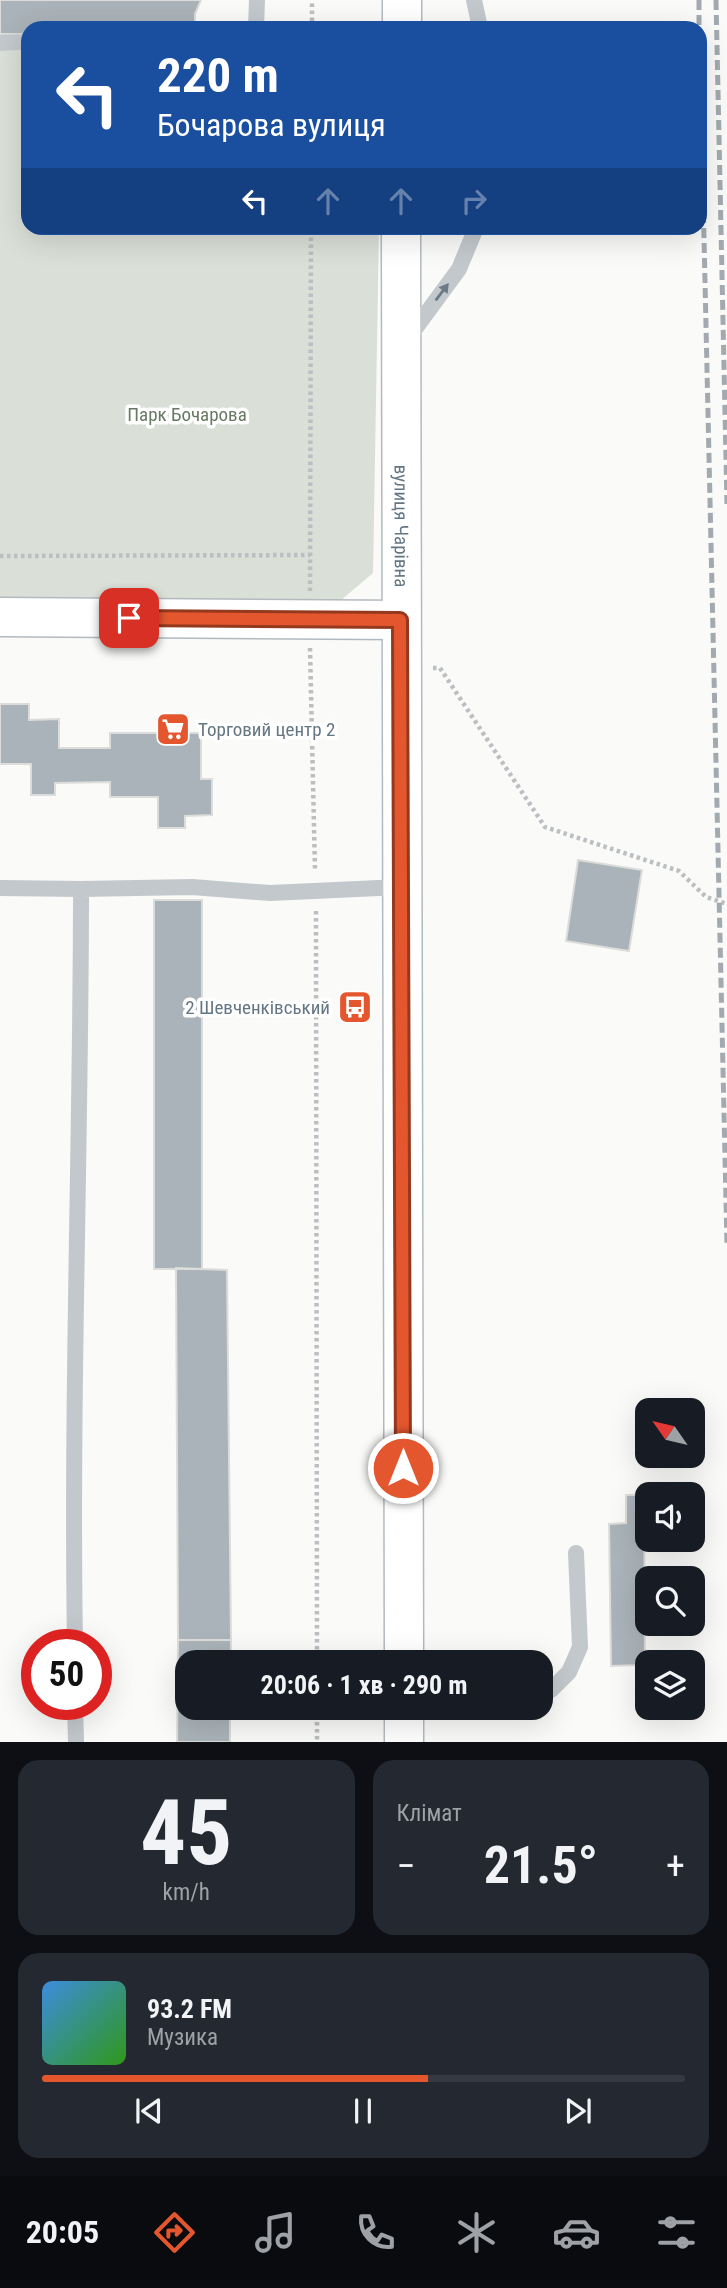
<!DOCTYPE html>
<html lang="uk">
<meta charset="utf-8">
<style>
:root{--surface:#171b24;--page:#242831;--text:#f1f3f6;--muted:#9ea1a6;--line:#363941;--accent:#e4572e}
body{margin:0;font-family:"Roboto Condensed",sans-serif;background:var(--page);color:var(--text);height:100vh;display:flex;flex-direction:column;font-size:26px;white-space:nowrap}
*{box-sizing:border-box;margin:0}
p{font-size:23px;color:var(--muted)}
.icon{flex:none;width:38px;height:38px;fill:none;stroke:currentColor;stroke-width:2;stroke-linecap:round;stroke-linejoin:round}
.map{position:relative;height:1742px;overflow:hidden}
.panel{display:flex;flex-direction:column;gap:18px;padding:18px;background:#0d0f14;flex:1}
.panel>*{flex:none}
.banner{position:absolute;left:21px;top:21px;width:686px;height:214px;border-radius:21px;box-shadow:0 7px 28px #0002;background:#1a4fa0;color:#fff;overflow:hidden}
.needle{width:46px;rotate:304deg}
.fabs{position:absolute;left:635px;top:1398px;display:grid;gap:14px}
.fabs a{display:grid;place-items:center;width:70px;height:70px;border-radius:14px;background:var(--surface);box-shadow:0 7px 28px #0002;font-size:35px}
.speed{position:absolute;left:21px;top:1629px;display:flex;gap:14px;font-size:35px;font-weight:700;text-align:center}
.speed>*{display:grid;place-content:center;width:91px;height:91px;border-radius:50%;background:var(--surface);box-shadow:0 7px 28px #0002;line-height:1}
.speed .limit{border:10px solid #d22;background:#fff;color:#111}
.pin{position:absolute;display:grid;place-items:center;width:60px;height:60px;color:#fff;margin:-30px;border-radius:14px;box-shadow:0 4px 10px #0006}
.me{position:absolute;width:77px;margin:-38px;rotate:0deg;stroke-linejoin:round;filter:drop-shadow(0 0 5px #0008)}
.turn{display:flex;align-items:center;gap:24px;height:147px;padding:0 21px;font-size:32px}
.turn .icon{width:91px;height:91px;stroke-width:2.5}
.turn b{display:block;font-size:49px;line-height:60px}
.lanes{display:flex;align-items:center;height:66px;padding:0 21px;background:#0003;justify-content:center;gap:35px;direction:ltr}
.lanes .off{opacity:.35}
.big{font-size:52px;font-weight:700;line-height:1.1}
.panel .tile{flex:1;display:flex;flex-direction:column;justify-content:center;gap:10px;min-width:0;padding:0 24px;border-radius:21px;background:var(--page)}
.panel .dial{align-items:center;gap:0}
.dial b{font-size:91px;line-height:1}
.song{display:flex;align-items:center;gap:21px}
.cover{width:84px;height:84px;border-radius:10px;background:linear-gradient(135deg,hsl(210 70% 55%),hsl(110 70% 35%))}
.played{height:7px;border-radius:4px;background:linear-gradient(90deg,var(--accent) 60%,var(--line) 60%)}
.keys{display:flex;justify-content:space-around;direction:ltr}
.heat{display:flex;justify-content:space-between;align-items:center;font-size:38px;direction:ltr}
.panel .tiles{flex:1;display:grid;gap:18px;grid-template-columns:1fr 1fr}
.tile:last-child{grid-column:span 2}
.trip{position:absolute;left:175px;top:1650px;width:378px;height:70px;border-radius:21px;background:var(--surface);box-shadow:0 7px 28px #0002;font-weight:700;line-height:70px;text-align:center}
.tab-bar{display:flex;height:112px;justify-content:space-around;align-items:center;background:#090b0e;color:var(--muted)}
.tab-bar .icon{width:49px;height:49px}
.tab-bar .selected{color:var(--accent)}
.tab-bar b{font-size:32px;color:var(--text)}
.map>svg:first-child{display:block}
</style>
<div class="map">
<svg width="727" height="1742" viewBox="0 0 727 1742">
<rect width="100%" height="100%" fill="#fafaf8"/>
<path fill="#dadfd7" d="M28 50V228H379L373 573 340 601 0 602V51Z"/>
<path fill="#aab3b9" stroke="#dcdcda" stroke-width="2" d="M0 0H201L195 14V28H28V34H0Z
M546 26V28H495V27Z
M0 704H29V720L59 719V748H110V733H201V779H212V815L185 816V828H158V797H110V782L55 783V795H31V764H0Z
M578 860 642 870 629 951 566 941Z
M154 900H202V1269H154Z
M176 1268 227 1270 231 1640H178Z
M626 1495H644L645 1665 611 1666 609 1524 626 1523Z
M178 1640H231V1662H187V1708H230V1742H177Z"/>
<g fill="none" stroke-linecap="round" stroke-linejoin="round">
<g stroke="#b3babf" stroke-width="41">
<g id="secondary">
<path d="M402 28V0"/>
<path id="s1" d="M401 228 404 1662"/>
<path d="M0 617 400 620"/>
<path d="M404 1708V1742"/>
</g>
</g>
<path stroke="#bbbfc2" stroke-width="4.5" stroke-dasharray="3.5 3.5" stroke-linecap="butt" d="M312 28V0
M0 556 310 555
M310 591 311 228
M310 648 315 871
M433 668H440L545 827 679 871 706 897 727 904
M316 911 317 1662
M317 1708V1742"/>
<path stroke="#c3c8cc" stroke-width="16" d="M474 0 480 28
M256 28 257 0
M0 43 28 42
M409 337 459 269 476 228
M0 888 81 889
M75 1645C71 1393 81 1141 81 889L192 887 270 893 401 887
M541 1691 551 1690 569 1672 580 1647 576 1553
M75 1704 76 1742"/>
<use href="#secondary" stroke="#fff" stroke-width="38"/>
<path stroke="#a2aab0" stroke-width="5" stroke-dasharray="10 5" stroke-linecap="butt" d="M699 0V28
M716 0 727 504
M700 63 727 1244"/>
</g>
<defs><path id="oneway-solid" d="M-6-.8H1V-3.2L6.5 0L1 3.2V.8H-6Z" transform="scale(1.75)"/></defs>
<use fill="#6a7a87" href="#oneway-solid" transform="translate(442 292) rotate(-53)"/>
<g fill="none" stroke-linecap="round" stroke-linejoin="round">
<g stroke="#94391e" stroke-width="18">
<path id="route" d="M129 618 400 620 403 1468"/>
</g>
<use href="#route" stroke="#e4572e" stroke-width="12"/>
</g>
<defs>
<g id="supermarket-square" transform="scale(1.75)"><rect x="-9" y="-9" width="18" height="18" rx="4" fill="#e4572e" stroke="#fff"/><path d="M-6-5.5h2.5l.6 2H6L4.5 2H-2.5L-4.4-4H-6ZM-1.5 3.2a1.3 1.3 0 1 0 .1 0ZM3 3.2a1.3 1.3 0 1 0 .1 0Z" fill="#fff"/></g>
<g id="bus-square" transform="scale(1.75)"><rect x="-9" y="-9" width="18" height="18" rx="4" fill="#e4572e" stroke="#fff"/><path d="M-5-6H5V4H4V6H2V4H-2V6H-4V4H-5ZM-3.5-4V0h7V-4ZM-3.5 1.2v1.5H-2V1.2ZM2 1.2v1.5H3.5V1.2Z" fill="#fff"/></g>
</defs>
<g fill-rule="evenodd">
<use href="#supermarket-square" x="173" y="729"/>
<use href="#bus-square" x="355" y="1007"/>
</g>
<g text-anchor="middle" stroke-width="7" stroke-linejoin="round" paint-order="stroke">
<g font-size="19" fill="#687a64" stroke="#fff">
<text x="187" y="421">Парк Бочарова</text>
</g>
<g font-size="19" fill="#657683" stroke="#fff">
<text dy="7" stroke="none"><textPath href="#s1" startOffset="298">вулиця Чарівна</textPath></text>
</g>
<g font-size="19" fill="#657683" stroke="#fff" text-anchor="start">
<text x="198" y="736">Торговий центр 2</text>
<text x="330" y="1014" text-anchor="end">2 Шевченківський</text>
</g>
</g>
</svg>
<div class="fabs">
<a><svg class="needle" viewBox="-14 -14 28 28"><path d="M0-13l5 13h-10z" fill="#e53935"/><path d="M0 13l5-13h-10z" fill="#9ea1a6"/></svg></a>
<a><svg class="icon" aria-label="sound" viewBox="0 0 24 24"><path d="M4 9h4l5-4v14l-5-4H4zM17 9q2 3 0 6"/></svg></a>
<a><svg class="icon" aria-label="search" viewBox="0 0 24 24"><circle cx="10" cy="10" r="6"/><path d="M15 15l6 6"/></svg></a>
<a><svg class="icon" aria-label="layers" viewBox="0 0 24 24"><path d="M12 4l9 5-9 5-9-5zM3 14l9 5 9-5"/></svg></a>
</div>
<div class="speed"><div class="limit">50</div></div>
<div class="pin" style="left:129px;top:618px;background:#d93025"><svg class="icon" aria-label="arrive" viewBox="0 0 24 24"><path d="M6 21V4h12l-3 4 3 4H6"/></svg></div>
<svg class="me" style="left:403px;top:1468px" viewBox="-20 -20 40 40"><circle r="17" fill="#e4572e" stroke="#fff" stroke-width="3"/><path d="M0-11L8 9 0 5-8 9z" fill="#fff"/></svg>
<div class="trip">20:06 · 1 хв · 290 m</div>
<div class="banner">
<div class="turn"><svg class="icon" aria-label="left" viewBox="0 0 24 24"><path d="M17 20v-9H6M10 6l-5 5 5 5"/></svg><div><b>220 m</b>Бочарова вулиця</div></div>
<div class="lanes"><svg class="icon" aria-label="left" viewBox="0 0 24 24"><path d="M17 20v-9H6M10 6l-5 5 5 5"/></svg><svg class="icon off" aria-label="ahead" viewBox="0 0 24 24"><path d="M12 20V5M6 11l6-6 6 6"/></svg><svg class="icon off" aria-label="ahead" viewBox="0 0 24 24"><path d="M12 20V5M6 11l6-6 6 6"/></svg><svg class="icon off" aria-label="right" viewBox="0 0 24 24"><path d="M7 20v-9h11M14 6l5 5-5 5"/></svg></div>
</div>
</div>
<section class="panel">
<div class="tiles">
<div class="tile dial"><b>45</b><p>km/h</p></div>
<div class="tile"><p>Клімат</p>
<div class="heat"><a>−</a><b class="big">21.5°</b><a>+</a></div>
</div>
<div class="tile">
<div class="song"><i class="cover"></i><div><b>93.2 FM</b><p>Музика</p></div></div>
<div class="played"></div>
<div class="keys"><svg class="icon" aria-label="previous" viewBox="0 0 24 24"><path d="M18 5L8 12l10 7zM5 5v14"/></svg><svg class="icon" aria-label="pause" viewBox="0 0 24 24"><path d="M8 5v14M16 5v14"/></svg><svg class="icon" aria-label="next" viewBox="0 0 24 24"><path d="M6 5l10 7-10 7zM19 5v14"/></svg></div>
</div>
</div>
</section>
<nav class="tab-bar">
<b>20:05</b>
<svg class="icon selected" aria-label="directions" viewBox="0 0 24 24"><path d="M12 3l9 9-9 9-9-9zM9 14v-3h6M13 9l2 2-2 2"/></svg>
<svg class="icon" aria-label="music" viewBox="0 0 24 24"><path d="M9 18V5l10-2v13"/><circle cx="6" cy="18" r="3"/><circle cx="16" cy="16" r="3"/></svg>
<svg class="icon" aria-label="phone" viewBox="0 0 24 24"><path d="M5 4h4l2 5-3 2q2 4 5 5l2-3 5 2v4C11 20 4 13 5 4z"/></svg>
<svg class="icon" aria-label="climate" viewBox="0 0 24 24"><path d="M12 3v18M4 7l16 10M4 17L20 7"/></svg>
<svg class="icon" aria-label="car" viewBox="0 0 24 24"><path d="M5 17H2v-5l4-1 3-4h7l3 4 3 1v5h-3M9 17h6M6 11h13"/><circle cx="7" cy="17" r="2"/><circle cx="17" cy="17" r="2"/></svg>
<svg class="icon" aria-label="filters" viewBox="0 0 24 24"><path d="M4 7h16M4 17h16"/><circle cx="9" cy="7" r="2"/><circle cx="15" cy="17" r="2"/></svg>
</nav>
